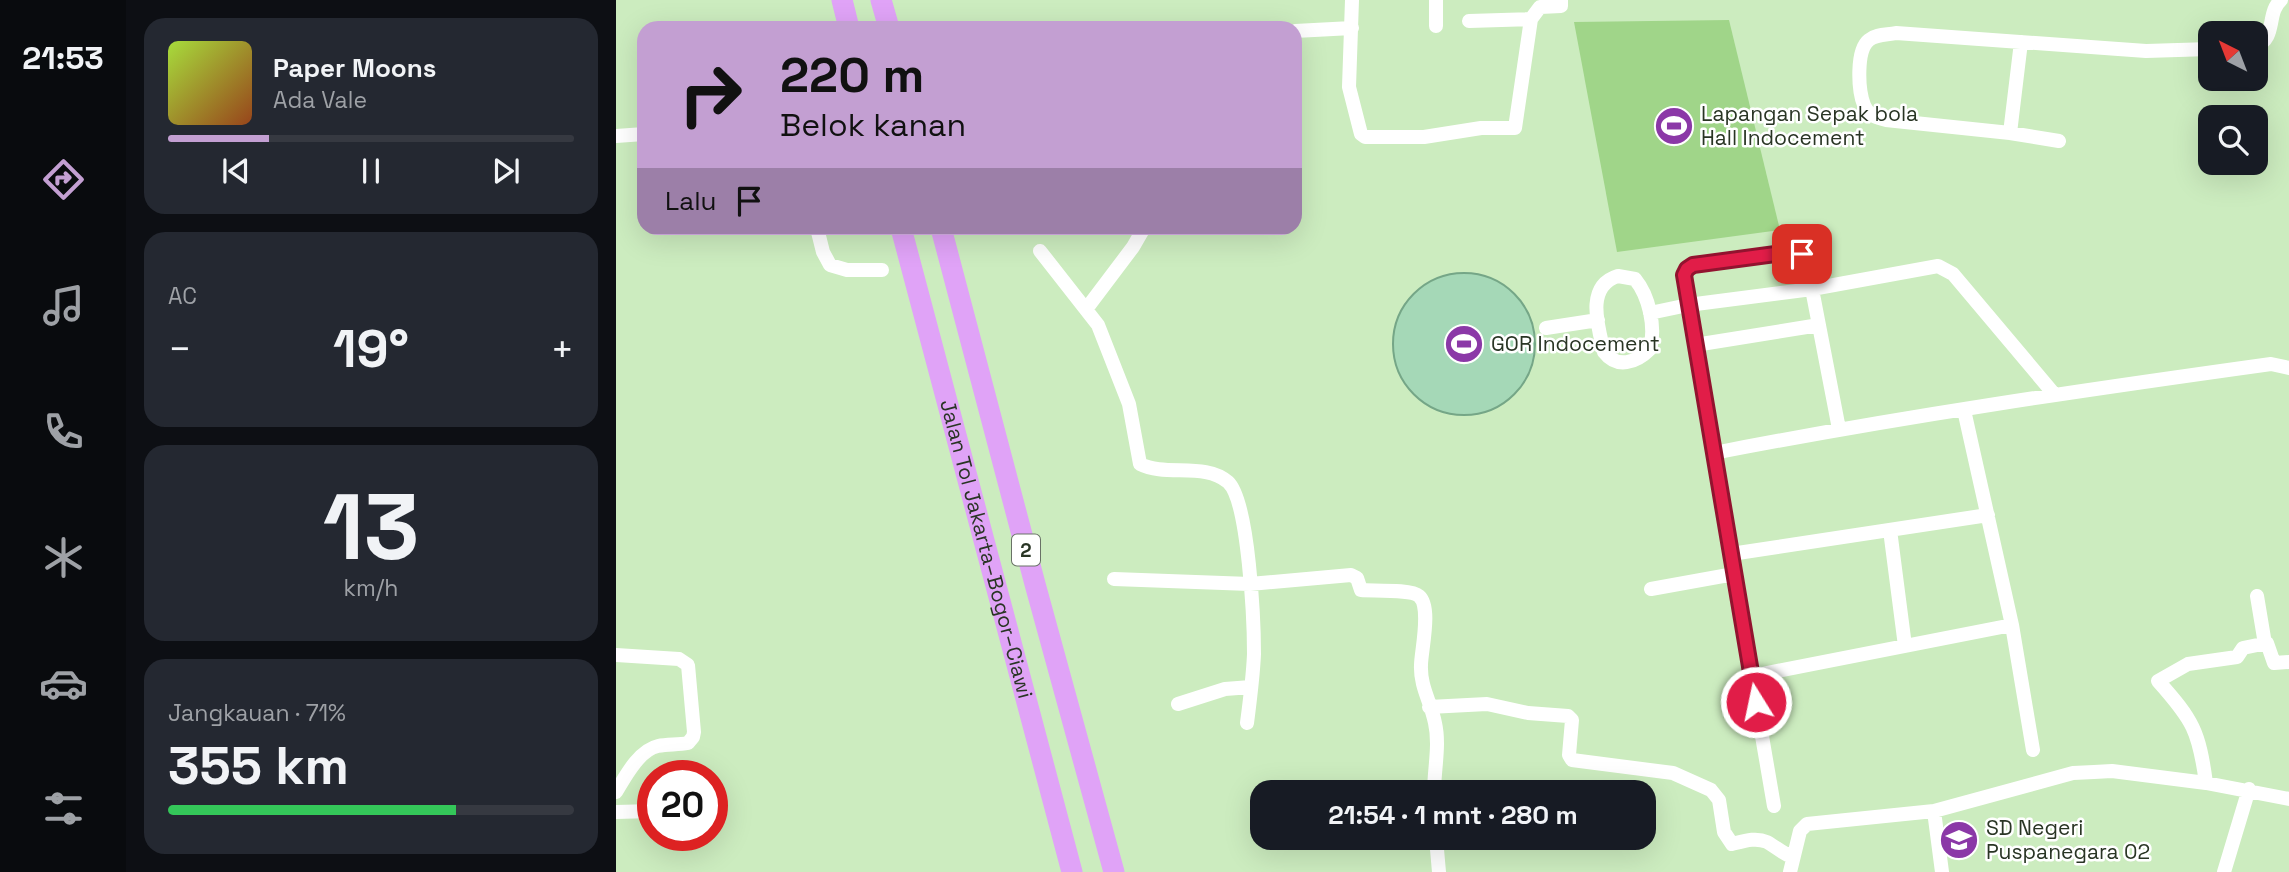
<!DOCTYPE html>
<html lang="id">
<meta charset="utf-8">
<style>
:root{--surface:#171b24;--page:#242831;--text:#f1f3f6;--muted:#9ea1a6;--line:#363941;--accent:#c39fd2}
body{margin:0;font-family:"Space Grotesk",sans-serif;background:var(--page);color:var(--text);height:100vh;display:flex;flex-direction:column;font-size:26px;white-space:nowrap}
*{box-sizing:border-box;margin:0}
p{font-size:23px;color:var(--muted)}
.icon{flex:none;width:38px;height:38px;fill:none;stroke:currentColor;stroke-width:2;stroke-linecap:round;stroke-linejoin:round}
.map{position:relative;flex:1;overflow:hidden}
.drawer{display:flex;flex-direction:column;gap:18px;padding:18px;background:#0d0f14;width:490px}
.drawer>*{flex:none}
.guide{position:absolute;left:21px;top:21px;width:665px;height:214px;border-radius:21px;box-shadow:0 7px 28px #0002;background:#c39fd2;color:#111;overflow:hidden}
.needle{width:46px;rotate:318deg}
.fabs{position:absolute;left:1582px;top:21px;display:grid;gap:14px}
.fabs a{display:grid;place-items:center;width:70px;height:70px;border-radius:14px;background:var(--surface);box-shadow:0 7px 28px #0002;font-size:35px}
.speed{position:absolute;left:21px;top:760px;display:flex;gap:14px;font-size:35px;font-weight:700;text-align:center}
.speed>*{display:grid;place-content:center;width:91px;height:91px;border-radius:50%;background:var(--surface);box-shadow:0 7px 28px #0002;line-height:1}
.speed .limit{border:10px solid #d22;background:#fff;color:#111}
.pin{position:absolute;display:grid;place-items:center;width:60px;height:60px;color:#fff;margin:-30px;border-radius:14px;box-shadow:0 4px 10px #0006}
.me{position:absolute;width:77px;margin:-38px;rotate:350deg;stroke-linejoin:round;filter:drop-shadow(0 0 5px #0008)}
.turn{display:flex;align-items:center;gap:24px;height:147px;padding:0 28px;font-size:32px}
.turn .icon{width:91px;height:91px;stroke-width:2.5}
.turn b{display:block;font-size:49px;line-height:60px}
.then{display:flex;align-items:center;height:66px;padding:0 28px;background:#0003;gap:14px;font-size:26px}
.big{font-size:52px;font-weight:700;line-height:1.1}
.drawer .widget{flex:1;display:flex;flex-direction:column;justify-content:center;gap:10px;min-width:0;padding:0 24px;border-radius:21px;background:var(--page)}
.drawer .dial{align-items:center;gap:0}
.dial b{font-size:91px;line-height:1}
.song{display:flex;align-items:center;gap:21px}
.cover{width:84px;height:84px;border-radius:10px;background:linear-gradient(135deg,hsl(80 70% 55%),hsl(20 70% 35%))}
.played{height:7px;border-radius:4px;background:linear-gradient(90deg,var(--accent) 25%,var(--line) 25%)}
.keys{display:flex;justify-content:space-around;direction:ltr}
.heat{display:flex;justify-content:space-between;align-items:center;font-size:38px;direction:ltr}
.charge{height:10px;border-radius:5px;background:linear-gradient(90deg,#34c759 71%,var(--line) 0)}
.trip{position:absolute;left:634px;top:780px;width:406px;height:70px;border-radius:21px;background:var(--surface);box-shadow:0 7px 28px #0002;font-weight:700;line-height:70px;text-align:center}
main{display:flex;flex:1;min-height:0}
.menu{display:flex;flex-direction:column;width:126px;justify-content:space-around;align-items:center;background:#090b0e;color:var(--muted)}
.menu .icon{width:49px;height:49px}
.menu .on{color:var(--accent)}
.menu b{font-size:32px;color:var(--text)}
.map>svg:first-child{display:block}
</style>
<main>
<nav class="menu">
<b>21:53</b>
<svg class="icon on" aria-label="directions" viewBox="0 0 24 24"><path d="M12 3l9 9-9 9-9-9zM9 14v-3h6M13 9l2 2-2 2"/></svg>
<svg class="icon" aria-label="music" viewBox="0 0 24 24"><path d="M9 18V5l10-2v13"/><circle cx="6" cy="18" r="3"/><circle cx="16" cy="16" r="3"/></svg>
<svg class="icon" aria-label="phone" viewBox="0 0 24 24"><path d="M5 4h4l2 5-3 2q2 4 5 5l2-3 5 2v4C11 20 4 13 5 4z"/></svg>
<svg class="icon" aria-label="climate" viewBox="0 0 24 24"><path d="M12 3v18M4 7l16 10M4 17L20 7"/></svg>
<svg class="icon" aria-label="car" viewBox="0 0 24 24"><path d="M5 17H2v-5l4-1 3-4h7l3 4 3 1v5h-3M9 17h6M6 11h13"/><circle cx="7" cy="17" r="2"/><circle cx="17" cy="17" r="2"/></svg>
<svg class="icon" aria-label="filters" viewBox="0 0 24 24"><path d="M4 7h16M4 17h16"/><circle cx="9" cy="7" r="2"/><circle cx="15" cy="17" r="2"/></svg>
</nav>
<section class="drawer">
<div class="widget">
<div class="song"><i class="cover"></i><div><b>Paper Moons</b><p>Ada Vale</p></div></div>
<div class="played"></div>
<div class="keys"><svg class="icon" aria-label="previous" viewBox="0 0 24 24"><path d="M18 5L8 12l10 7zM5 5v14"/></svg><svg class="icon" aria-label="pause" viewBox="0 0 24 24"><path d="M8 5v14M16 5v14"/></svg><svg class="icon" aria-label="next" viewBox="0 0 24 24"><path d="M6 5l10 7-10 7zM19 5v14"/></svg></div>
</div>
<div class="widget"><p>AC</p>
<div class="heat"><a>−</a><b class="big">19°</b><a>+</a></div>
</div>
<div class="widget dial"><b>13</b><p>km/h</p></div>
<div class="widget"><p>Jangkauan · 71%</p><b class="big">355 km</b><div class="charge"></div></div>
</section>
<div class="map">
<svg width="1673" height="872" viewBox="0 0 1673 872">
<rect width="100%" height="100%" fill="#ccecbf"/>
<path fill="#a0d589" d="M1113 20 1164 230 1001 252 958 22Z"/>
<path fill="#a5d8b7" stroke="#75a687" stroke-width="2" d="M777 344a71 71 0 1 1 142 0a71 71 0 1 1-142 0Z"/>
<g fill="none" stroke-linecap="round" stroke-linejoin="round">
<path stroke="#fff" stroke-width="14" d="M736 0 733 87 745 134 749 137H808L865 128H899L915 19 924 7 945 6V0
M853 21 915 19
M820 26V0
M679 31 736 28
M1640 46C1661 38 1650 13 1665 0
M1394 133 1405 42
M0 136 28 134
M1443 141 1394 133 1270 120C1261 118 1251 115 1248 105 1242 90 1240 50 1253 40 1260 34 1272 35 1280 33L1530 51 1594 49
M201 228 207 252 214 265 231 270H266
M424 251 482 325 513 404 524 464C550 477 589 462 612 482 633 501 638 624 638 654 637 677 634 700 631 723
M1002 276 1019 279C1033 296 1040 327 1034 349 1020 363 1001 369 988 352 982 326 969 286 1002 276Z
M471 308 517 247 528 228
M1034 313 1072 305 1158 806
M930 328 982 320
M1079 345 1203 325
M1348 410 1396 625 1417 750
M1223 429 1196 289C1194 276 1194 259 1182 251L1077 265C1062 273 1070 291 1072 305L1196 289 1322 266 1337 274 1438 394
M1098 453C1282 417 1468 390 1655 364L1673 368
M1274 530 1289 646
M1115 554 1372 515
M498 579 634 584 735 575 741 578 745 590C757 591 795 589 803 596 816 607 805 651 805 665 804 687 815 702 819 723 824 745 818 770 818 793
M1035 589 1118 574
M1641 596 1649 644
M0 655 63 659 72 665 78 732 77 737 72 743C62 745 52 744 42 746 23 750 9 777 0 792
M1136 676 1396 625
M562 704 609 689 635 687
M813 707 871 704 912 713 952 716 956 720 953 755 956 760 1057 773 1095 790 1103 800 1108 832 1116 844C1128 841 1140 837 1151 842 1160 847 1167 854 1177 857
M1590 783C1583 731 1577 720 1542 681L1572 664 1621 657 1627 648 1651 643 1658 663 1673 662
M1318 811 1326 872
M0 812 37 811
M820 838 823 872
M1174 872 1184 831 1191 824 1318 811 1457 773 1478 772 1496 771 1590 783 1673 799
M1608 872 1633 789"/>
<g stroke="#e0a3f7" stroke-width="21">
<path d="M226 0 233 28"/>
<path d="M265 0 273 28"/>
<path id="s1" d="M285 228 456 872"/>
<path d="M325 228 419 584 498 872"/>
</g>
</g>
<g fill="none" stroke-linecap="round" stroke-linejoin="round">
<g stroke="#92132f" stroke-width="18">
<path id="route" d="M1140 702 1068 275 1071 269 1077 265 1182 251 1186 254"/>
</g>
<use href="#route" stroke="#e11d48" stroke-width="12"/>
</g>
<defs>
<g id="stadium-disc" transform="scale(2.0125)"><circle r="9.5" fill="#8b38a7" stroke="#fff"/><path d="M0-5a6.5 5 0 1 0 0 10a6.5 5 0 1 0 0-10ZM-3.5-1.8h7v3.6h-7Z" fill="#fff"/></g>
<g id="school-disc" transform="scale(2.0125)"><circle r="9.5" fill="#8b38a7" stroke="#fff"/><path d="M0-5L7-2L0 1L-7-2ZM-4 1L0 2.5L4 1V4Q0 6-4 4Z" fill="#fff"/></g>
</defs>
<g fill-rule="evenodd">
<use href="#stadium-disc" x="1058" y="126"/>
<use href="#stadium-disc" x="848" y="344"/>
<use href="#school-disc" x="1343" y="840"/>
</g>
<g text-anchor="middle" stroke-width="5" stroke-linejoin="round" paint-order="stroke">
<rect fill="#fff" stroke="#697266" stroke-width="2" x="396" y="534.5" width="28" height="31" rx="5"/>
<g font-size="19" font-weight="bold" fill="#293524">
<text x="410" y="557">2</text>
</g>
<g font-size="21" fill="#293524" stroke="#fff" text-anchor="start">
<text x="1085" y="121">Lapangan Sepak bola<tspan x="1085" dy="24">Hall Indocement</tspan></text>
<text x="875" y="351">GOR Indocement</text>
<text x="1370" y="835">SD Negeri<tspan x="1370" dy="24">Puspanegara 02</tspan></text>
</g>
<g font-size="21" fill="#293524" stroke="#fff">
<text dy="7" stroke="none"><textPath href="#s1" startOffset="332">Jalan Tol Jakarta–Bogor–Ciawi</textPath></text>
</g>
</g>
</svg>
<div class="fabs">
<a><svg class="needle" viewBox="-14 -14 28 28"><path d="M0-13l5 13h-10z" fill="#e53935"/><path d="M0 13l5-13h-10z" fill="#9ea1a6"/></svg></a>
<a><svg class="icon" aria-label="search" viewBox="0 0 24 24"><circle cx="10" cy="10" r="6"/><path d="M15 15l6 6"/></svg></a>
</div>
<div class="speed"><div class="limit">20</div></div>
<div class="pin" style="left:1186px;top:254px;background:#d93025"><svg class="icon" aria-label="arrive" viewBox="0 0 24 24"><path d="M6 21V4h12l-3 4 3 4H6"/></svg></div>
<svg class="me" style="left:1140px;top:702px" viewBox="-20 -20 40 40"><circle r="17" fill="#e11d48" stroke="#fff" stroke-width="3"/><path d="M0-11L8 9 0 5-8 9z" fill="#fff"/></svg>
<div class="trip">21:54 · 1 mnt · 280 m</div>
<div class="guide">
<div class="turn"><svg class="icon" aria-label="right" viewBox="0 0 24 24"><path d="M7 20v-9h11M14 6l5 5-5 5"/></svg><div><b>220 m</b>Belok kanan</div></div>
<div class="then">Lalu<svg class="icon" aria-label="arrive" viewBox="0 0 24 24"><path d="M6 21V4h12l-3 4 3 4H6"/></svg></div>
</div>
</div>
</main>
